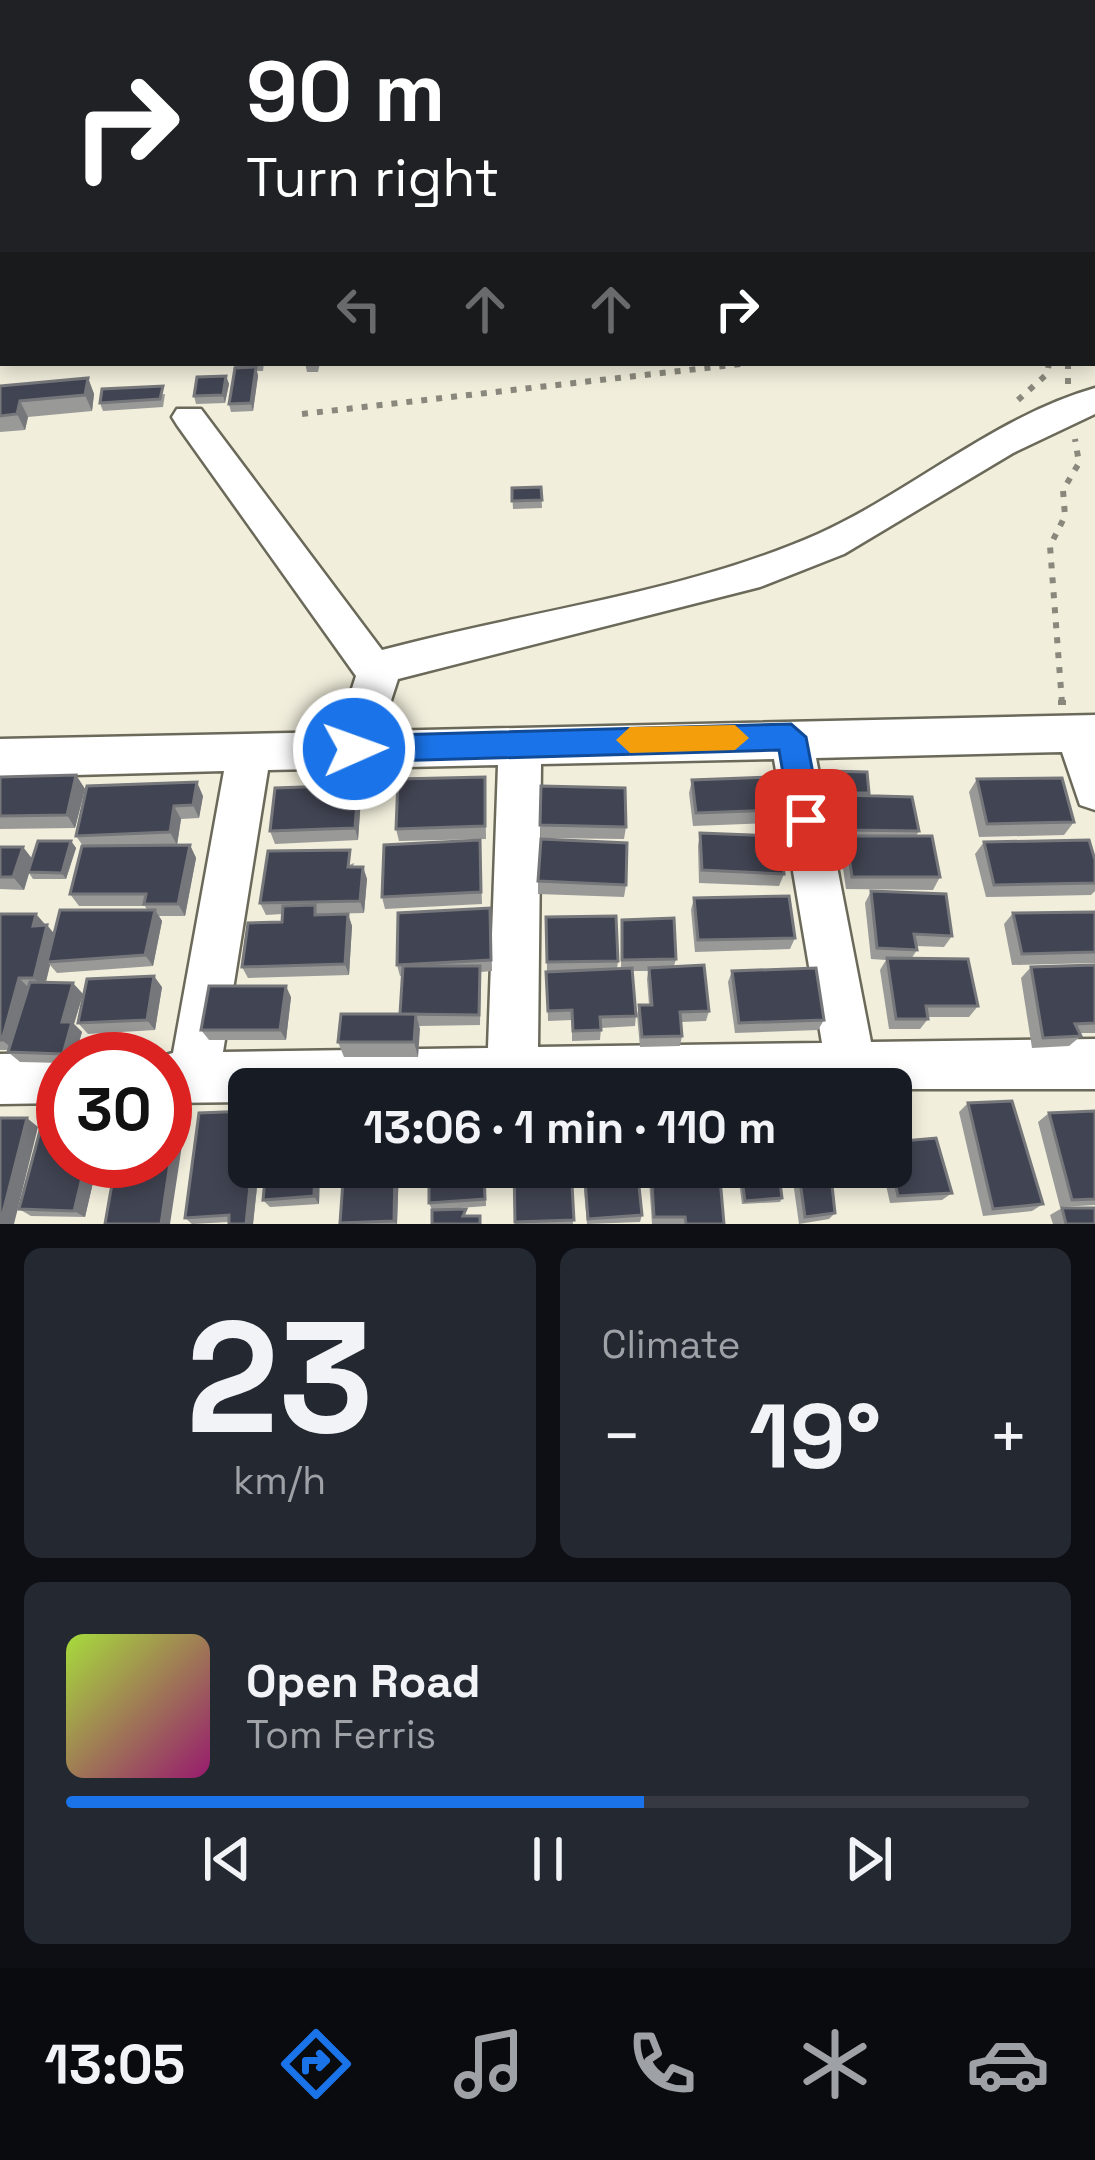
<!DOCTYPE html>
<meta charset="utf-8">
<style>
:root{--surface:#171b24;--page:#242831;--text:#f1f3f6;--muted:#9ea1a6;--line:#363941;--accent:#1a73e8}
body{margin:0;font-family:"Space Grotesk",sans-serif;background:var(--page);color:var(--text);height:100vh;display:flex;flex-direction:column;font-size:45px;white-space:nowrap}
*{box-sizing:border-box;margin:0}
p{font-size:39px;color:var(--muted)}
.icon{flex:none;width:66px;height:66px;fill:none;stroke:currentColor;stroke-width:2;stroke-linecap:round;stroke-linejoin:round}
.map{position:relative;height:1224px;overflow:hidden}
.details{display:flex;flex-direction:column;gap:24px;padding:24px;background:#0d0f14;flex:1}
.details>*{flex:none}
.guide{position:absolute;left:0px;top:0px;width:1095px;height:366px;box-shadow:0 6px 18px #0003;background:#202124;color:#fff;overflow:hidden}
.speed{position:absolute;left:36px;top:1032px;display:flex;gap:24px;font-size:60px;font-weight:700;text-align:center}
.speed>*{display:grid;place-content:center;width:156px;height:156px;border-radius:50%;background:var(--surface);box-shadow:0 6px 18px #0003;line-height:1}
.speed .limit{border:18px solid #d22;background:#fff;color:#111}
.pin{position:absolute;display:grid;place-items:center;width:102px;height:102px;color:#fff;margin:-51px;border-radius:24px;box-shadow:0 6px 18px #0006}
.me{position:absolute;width:132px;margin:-66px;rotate:88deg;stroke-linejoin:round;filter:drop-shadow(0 0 9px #0008)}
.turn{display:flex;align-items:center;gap:42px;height:252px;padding:0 48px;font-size:54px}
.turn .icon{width:156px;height:156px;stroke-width:2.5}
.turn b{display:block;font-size:84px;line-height:102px}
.lanes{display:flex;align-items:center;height:114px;padding:0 48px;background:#0003;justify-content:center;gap:60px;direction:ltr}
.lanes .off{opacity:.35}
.big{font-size:90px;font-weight:700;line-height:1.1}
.details .tile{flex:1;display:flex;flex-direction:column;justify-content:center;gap:18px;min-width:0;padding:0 42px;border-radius:18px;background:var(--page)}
.details .dial{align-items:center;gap:0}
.dial b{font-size:156px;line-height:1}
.song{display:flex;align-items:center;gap:36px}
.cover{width:144px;height:144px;border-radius:18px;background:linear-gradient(135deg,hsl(80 70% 55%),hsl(320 70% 35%))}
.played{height:12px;border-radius:6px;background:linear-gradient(90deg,var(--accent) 60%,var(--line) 60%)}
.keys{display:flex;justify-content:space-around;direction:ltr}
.heat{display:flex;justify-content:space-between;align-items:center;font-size:66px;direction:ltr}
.details .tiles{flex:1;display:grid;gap:24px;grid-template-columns:1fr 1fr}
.tile:last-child{grid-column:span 2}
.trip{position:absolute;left:228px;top:1068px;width:684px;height:120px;border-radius:18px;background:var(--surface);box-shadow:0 6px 18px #0003;font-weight:700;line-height:120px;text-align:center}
.tabs{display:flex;height:192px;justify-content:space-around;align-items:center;background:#090b0e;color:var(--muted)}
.tabs .icon{width:84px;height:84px}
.tabs .selected{color:var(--accent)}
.tabs b{font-size:54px;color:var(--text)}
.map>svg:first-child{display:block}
</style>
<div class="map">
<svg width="1095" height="1224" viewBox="0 0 1095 1224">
<rect width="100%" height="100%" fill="#f1eedc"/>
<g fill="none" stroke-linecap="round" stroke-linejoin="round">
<g stroke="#6b6959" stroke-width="5">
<path id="minor" d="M868 0H892L893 3H869Z
M1092 333 1095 334V357L1092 356Z
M1095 388V414L1013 453 844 554 760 587 398 679 381 731 1095 715V810L1080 805 1062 752 816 758 871 1042 1095 1039V1089H249V1102L165 1103V1059H150L173 1053 224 771 0 777V739L338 732 356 676 177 425 172 417 177 409H201L382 650C526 611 682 594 818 534 913 491 994 417 1095 388ZM774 759 822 1043 538 1047 541 764ZM498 765 488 1048 223 1052 268 770Z
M63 1053 78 1059H63V1103L0 1104V1054Z"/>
</g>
<path stroke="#8a887c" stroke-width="4.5" stroke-dasharray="4.5 6" stroke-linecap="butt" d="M1092 232 1095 226"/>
<path stroke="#8a887c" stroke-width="6" stroke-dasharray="6 9" stroke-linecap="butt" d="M1068 363V384
M1018 400 1047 374 1049 363
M302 414 750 363
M1062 703 1050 546 1065 516 1063 490 1079 463 1075 439"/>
<path stroke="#8a887c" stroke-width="8" stroke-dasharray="8 10" stroke-linecap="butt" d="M1062 700V705"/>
<use href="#minor" fill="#fff" fill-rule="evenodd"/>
</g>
<path fill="#999997" d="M234 363H264L263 371H257L258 376 253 411 231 412 229 404 235 368Z
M305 363H320L318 372H307Z
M226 376 229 384 225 403 196 404 194 396Z
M88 378 94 394 92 411 28 417 25 430 0 432V386Z
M165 394 163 407 103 411 100 403Z
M541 487 542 508 513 509 512 488Z
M827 771 869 793 868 796 919 831 916 836 940 877 933 890 846 889 840 848 843 842 838 809 842 800 826 799 824 777Z
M76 775 85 789 75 828 0 829V777Z
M485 777 486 839 399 841 396 829Z
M977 779 1074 822 1064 835 979 837 969 792Z
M692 780 774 810 770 823 693 826 689 793Z
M541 786 626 827 624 839 541 838Z
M203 796 199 818 181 819 177 845H190L196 858 185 916H159L162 921 153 966 57 973 50 965 46 982 83 994 74 1024 82 1032 74 1059H63V1063L20 1062 8 1052 9 1050H0V914H36L54 934 147 910 145 906H79L70 894 83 846 76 836Z
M361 798 358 840 275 844 270 831Z
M700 833 784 874 779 886 699 883 698 846Z
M480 840 482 904 385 909 382 897Z
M71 841 76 848 66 879H33L29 873 24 890 0 889V847H23L32 859Z
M984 842 1095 860V891L1091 895 986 897 975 854Z
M354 863 353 867H363L367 879 364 913 319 914H348L352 926 349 975 248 978 242 967 282 922V914L266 915 260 903Z
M538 881 626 885 624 897 538 894Z
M871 891 952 936 944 947 916 946 917 950 911 959 978 1006 969 1017H928V1019L920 1029H889L880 970 886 960 871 959 865 903Z
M694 898 795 938 790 949 695 952 691 910Z
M1095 912V963L1012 965 1004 924 1013 913Z
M546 917 618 961 617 969 621 968 622 920 676 959 674 966 709 1011 706 1021 681 1022 682 1036 680 1046 640 1047 637 1015 639 1005H649L647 979 648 971H633L636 1016 635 1026 601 1028 600 1040 572 1041V1020L548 1021Z
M491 920 492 971 481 972 480 1025 419 1026 418 1057H344L338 1042 400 1014 403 976H400L397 965Z
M1095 965V1033H1079L1081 1036 1069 1046 1032 1048 1021 978 1031 967Z
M732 971 824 1020 818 1030 735 1033 728 982Z
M162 987 155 1030 88 1034 78 1023Z
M291 997 286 1040H209L201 1030Z
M968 1103 1043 1204 1032 1211 983 1216 959 1112Z
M1095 1111V1205L1060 1207 1038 1122 1049 1113Z
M63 1161H98L85 1217 31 1216 19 1209Z
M249 1167H320L319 1204 270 1207 263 1200 264 1186 258 1179 253 1224 229 1222 192 1224 185 1218Z
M344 1167H401H399L397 1224H341Z
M485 1167 486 1206 432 1210 429 1203Z
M514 1167H571L573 1224H515Z
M582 1167H637L642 1215 640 1222 587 1224Z
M648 1167H719L724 1224H652Z
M737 1167H778L782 1198 780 1202 742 1204Z
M791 1167H830L835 1213 829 1219 799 1224Z
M882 1167H891L952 1193 942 1200 890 1203Z
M1062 1208 1095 1224H1053L1050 1215Z"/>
<path fill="#76777b" d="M256 367 258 376 253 411 251 403Z
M226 376 229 384 225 403 223 395Z
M88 378 94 394 92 411 85 395Z
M20 401 28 417 25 430 17 414Z
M76 775 85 789 75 828 67 815Z
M197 782 203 796 199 818 193 805Z
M358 785 361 798 358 840 355 828Z
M174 806 181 819 177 845 170 832Z
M71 841 76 848 66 879 62 873Z
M190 845 196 858 185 916 178 904Z
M23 847 33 860 24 890 13 877Z
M363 867 367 879 364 913 360 901Z
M155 910 162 921 153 966 145 955Z
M36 914 46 926H33Z
M348 914 352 926 349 975 345 964Z
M47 925 57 937 47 962 50 965 44 989 34 978Z
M154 976 162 987 155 1030 147 1020Z
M19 978 30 989 14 1050 2 1040Z
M73 983 83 994 74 1024 82 1032 74 1059H68L63 1054 62 1022Z
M286 986 291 997 286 1040 280 1030Z
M416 1014 420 1029 418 1057 414 1042Z
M27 1118 38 1127 14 1224H0Z
M176 1123 184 1132 170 1224H161Z
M86 1161H98L85 1217 74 1211Z
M252 1167H259L253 1224H246Z
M315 1167H320L319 1204 314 1196Z
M395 1167H399L397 1224 394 1221Z"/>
<path fill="#414452" stroke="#76777b" stroke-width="3" d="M256 367 251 403 229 404 235 368Z
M226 376 223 395 194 396 197 377Z
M88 378 85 395 20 401 17 414 0 416V386Z
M163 386 160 399 100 403 102 389Z
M541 487 542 500 512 501V488Z
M827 771 867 772 869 793H829Z
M76 775 67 815 0 816V777Z
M485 777V826L396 829 398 779Z
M769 777 774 810 696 813 692 780Z
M1062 778 1074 822 987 824 977 779Z
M197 782 193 805 174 806 170 832 76 836 87 786Z
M358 785 355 828 270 831 275 788Z
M541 786 625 788 626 827 540 825Z
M843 795 912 797 919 831 848 830Z
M700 833 780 836 784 874 702 870Z
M846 836H932L940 877H852Z
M541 839 627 843 626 885 538 881Z
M480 840 481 892 382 897 384 845Z
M1089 840 1095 860V883L994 885 984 842Z
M38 841H71L62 873 28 872Z
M190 845 178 904H144L146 894H70L82 846Z
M0 847H23L13 877H0Z
M350 850 348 867H363L360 901 260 903 268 851Z
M871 891 946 894 952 936 914 934 917 950 877 948Z
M789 896 795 938 698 940 694 898Z
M315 905V915L348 914 345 964 242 967 248 923 282 922 283 906Z
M490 908 491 960 397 965 398 913Z
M60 910H155L145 955 47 962Z
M1095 912V952L1022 954 1013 913Z
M0 914H36L33 926 47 925 34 978H19L2 1040H0Z
M616 916 618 961 547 962 546 917Z
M674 918 676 959 622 960V920Z
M887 958 968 959 978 1006H926L928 1019H896Z
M704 965 709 1011 680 1012 682 1036 642 1037 639 1005H652L649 968Z
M1095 965V1023L1075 1024 1081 1036 1043 1038 1031 967Z
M403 966H480L479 1015 400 1014Z
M632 968 636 1016 600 1017 601 1030 573 1031 572 1010 548 1011 546 972Z
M816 968 824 1020 739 1023 732 971Z
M154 976 147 1020 78 1023 87 979Z
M30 982 73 983 62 1022H72L63 1054 8 1052Z
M209 986H286L280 1030H201Z
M341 1014H416L414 1042H338Z
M1012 1101 1043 1204 993 1209 968 1103Z
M249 1111V1167H252L246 1224H229V1215L185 1218 199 1113Z
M1095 1111V1199L1072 1200 1049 1113Z
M45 1112 63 1113V1161H86L74 1211 19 1209Z
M0 1118H27L0 1224Z
M176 1123 161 1224H105L116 1161H165V1124Z
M936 1138 952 1193 898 1196 891 1165V1142Z
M259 1167H315L314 1196 263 1200 265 1179H258Z
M344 1167H395L394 1221 340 1223Z
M429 1167H484L485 1199 429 1203Z
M514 1167H571L574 1220 515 1222Z
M584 1167H637L642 1215 588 1219Z
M651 1167H719L724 1224H686L685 1217H654Z
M740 1167H778L782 1198 745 1201Z
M798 1167H830L835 1213 805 1217Z
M1062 1208H1095V1224H1066Z
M466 1209 463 1216H480V1224H432V1210Z"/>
<path fill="#1a73e8" stroke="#114b97" stroke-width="3" d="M791 724 806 737 822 820 817 829 806 834 795 829 791 820 779 750 354 762 339 749 354 736Z"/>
<path fill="#f59e0b" d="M735 725 749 738 735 750 630 753 616 740 630 727Z"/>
</svg>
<div class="speed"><div class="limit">30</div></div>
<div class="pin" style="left:806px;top:820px;background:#d93025"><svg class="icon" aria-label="arrive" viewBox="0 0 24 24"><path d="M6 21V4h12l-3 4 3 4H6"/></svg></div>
<svg class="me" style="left:354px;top:749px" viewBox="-20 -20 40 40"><circle r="17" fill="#1a73e8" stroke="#fff" stroke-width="3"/><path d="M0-11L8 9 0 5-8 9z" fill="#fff"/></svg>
<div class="trip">13:06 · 1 min · 110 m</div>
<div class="guide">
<div class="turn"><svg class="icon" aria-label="right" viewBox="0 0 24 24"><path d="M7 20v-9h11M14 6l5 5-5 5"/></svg><div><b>90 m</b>Turn right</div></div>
<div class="lanes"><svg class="icon off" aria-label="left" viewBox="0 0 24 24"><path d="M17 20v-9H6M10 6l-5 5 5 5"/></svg><svg class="icon off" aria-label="ahead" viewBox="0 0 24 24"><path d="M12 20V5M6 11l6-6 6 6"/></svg><svg class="icon off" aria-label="ahead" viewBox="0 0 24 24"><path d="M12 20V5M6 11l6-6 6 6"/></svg><svg class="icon" aria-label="right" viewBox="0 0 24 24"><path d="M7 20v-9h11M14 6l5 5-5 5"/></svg></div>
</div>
</div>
<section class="details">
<div class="tiles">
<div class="tile dial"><b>23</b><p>km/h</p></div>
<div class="tile"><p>Climate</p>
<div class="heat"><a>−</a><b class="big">19°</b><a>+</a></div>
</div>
<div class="tile">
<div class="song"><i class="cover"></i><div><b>Open Road</b><p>Tom Ferris</p></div></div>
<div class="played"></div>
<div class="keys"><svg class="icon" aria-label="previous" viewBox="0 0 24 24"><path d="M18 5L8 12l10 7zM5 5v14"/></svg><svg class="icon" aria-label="pause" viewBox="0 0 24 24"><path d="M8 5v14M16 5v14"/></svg><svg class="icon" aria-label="next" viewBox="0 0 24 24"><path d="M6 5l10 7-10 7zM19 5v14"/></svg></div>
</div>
</div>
</section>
<nav class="tabs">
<b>13:05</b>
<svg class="icon selected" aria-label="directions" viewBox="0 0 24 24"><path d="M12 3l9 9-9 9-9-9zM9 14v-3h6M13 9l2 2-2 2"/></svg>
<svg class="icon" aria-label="music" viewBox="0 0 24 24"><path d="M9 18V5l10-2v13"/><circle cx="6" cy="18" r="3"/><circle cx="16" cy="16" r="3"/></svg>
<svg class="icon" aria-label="phone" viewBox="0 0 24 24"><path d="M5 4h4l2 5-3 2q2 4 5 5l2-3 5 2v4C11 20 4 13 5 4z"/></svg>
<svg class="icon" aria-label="climate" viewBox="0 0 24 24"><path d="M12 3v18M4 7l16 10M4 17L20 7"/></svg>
<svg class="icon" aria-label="car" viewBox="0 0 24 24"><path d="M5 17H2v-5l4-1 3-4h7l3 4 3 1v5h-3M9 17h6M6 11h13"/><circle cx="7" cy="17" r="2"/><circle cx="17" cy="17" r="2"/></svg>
</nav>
